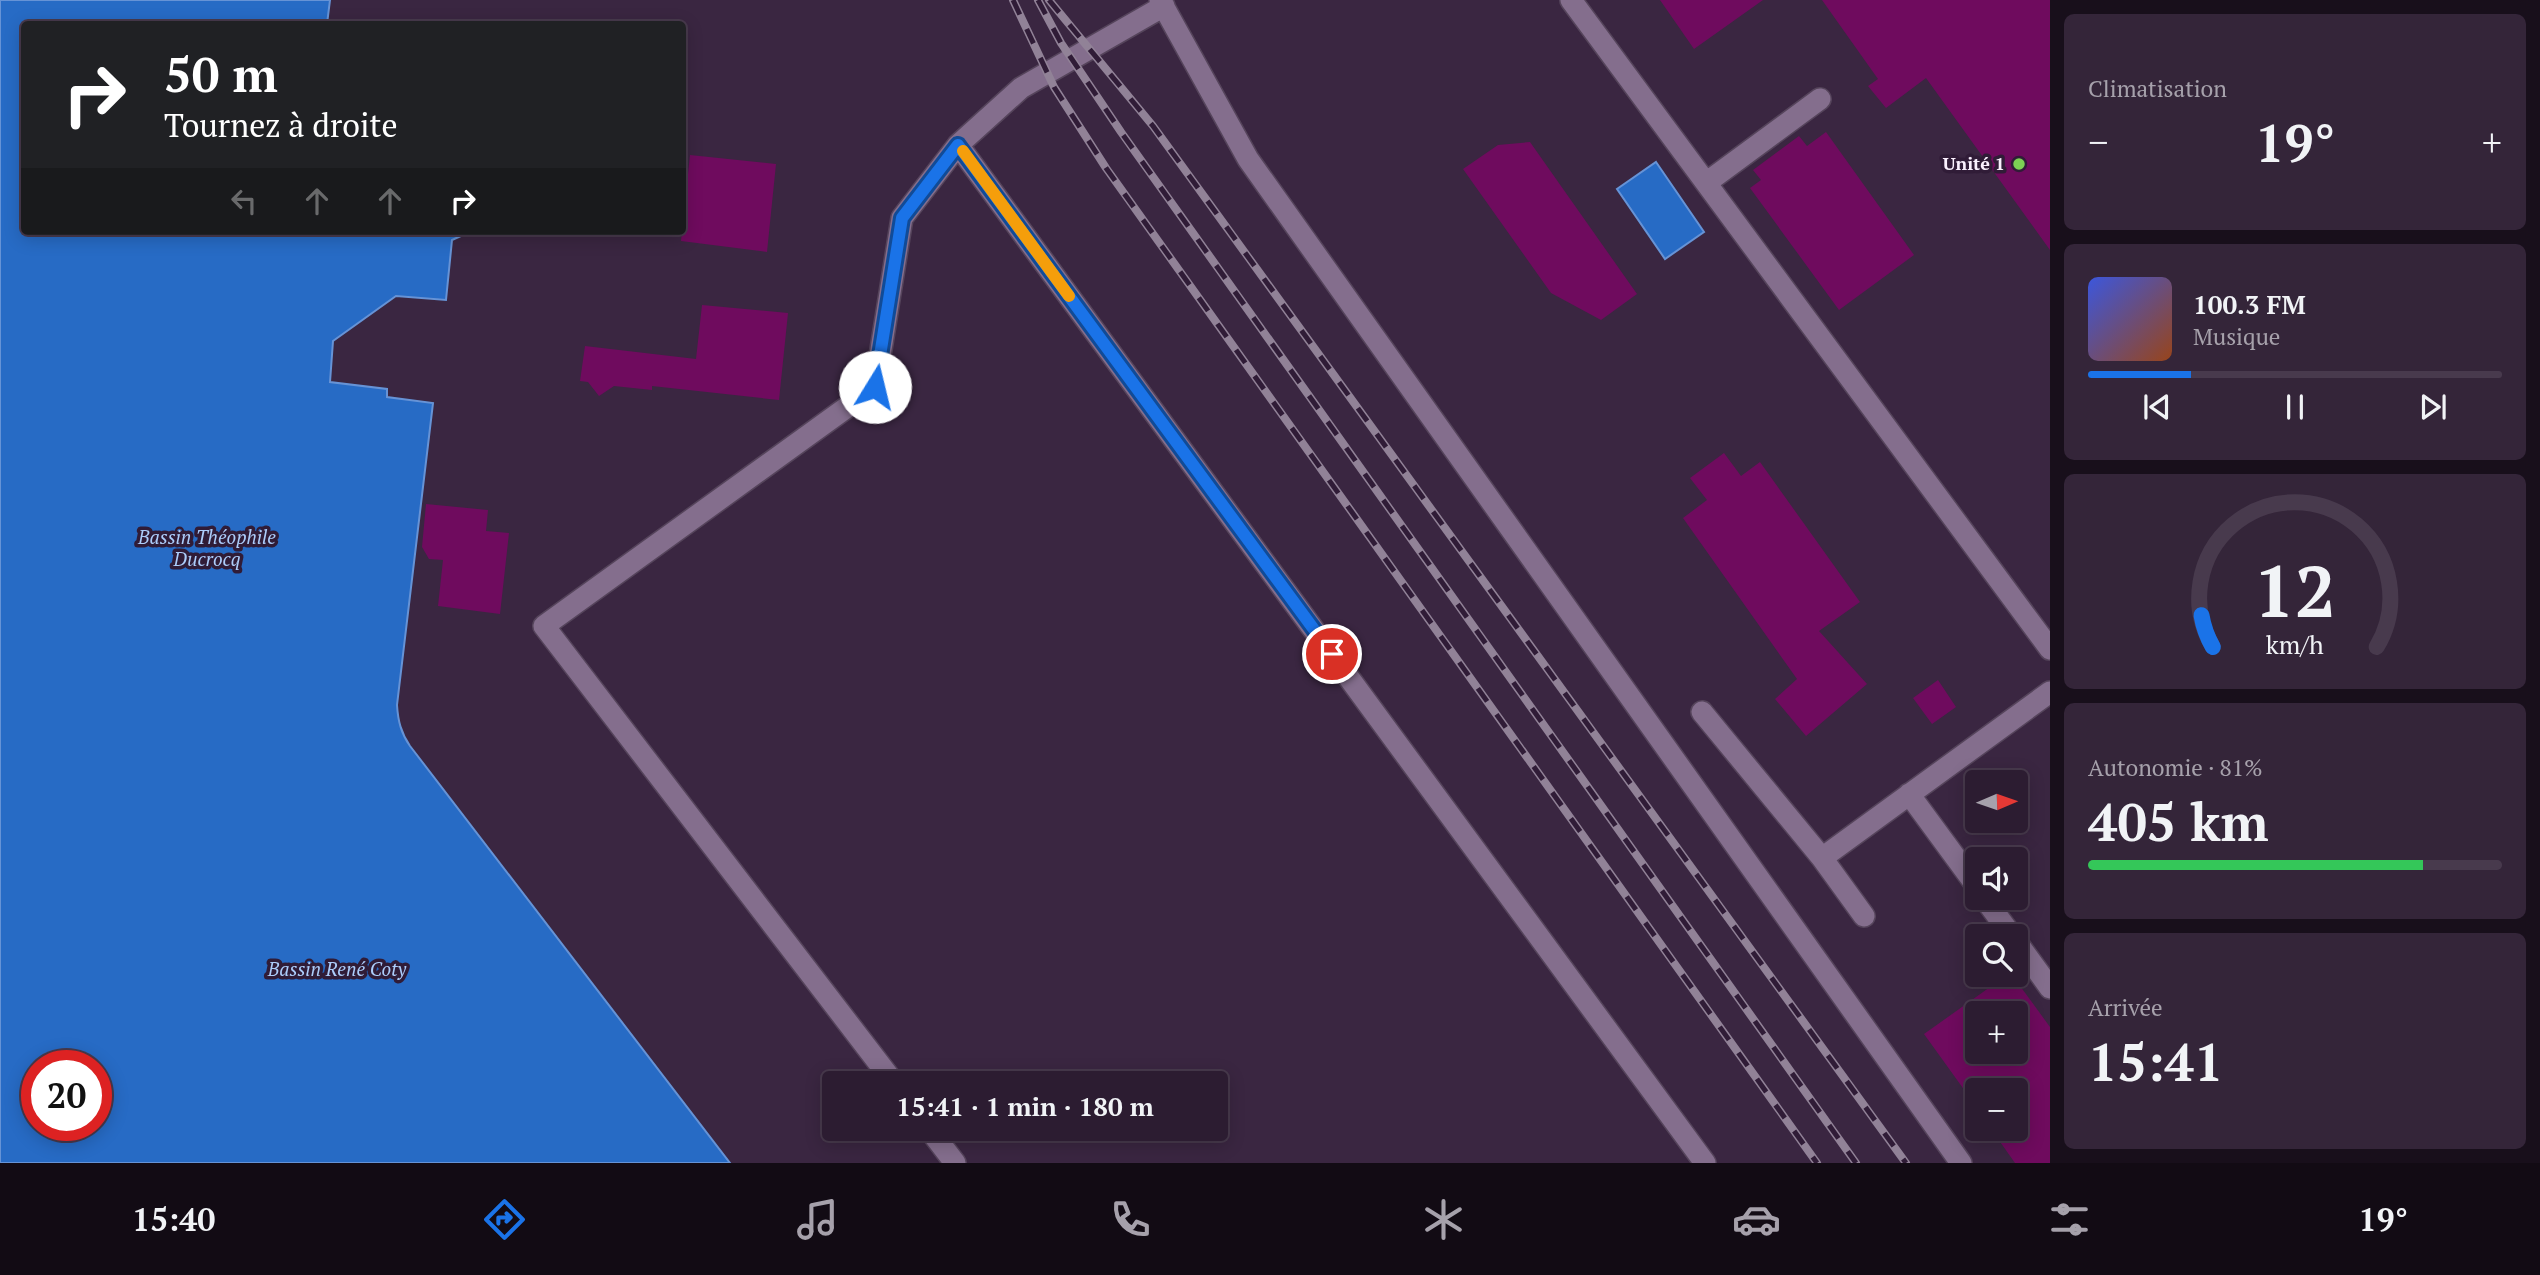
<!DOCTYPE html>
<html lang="fr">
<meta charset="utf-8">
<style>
:root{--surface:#2c1c31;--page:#342539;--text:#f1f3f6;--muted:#a6a1ab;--line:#483a4d;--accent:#1a73e8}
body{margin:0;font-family:"PT Serif",serif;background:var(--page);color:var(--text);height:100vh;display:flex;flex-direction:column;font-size:26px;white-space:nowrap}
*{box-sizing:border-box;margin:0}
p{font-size:23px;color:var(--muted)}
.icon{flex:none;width:38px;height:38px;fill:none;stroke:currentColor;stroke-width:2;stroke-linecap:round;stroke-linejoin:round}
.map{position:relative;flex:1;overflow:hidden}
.panel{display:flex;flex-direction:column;gap:14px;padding:14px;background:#180f1b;width:490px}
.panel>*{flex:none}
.hud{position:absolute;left:21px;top:21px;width:665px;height:214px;border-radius:7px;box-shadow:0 4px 18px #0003,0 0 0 2px var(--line);background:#202124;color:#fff;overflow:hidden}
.needle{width:46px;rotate:88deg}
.buttons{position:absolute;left:1965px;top:770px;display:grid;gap:14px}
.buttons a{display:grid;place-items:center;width:63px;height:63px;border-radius:7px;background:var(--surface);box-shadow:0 4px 18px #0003,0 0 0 2px var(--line);font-size:35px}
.speed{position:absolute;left:21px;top:1050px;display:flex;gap:14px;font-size:35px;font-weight:700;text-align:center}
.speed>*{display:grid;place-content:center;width:91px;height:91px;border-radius:50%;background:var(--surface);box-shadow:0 4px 18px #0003,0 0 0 2px var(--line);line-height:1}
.speed .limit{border:10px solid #d22;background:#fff;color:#111}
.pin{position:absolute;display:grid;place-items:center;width:60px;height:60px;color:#fff;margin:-30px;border:4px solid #fff;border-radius:50%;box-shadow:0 2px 7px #0007}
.me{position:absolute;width:77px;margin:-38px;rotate:9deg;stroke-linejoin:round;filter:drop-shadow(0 0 5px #0008)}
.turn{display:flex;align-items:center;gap:24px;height:147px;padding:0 28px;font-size:32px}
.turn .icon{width:91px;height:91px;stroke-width:2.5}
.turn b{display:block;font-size:49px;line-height:60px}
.lanes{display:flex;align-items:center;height:66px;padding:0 28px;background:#0003;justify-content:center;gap:35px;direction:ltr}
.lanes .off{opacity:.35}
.big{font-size:52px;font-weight:700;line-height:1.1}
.panel .widget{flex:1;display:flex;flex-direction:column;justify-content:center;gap:10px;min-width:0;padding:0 24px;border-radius:10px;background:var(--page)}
.panel .dial{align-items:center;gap:0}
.dial svg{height:182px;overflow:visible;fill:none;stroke:var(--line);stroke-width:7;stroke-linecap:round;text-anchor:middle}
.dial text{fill:var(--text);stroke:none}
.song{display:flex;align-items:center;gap:21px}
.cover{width:84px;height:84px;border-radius:10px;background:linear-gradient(135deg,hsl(230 70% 55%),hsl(20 70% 35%))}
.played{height:7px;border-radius:4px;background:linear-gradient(90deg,var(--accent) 25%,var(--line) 25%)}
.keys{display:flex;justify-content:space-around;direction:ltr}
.heat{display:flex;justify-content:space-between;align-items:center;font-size:38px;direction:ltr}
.charge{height:10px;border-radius:5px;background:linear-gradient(90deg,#34c759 81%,var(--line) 0)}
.trip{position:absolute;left:822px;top:1071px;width:406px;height:70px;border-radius:7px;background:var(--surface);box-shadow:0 4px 18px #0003,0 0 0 2px var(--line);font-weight:700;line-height:70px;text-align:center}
.dock{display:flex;height:112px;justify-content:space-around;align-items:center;background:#120b14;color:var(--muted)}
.dock .icon{width:49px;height:49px}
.dock .current{color:var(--accent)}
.dock b{font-size:32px;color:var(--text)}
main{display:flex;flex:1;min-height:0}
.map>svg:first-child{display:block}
</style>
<main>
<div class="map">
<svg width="2050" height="1163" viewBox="0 0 2050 1163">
<rect width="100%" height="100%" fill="#3a2641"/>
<path fill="#276bc5" stroke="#6693d6" stroke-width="2" fill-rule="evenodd" d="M0 0H330L327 24H24V231H472L452 240 446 300 396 296 333 341 330 382 387 389V397L433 403 397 705C398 721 401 733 410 746L730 1163H0ZM37 1066H96V1125H37Z
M1656 162 1704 232 1665 259 1617 189Z"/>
<path fill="#6f0b5e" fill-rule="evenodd" d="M1660 0H1763L1694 49Z
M1822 0H2050V250L1926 78 1886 108 1868 86 1878 79Z
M1826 132 1914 255 1839 310 1750 188 1761 180 1753 170 1799 136 1807 146Z
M1530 142 1637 294 1601 320 1551 293 1463 169 1498 145Z
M690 155 776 164 767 252 681 241Z
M702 305 788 313 779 400 652 386V390L614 386 599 396 588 382 580 381 585 346 696 359Z
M1724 453 1741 476 1760 462 1860 602 1819 631 1867 684 1806 736 1775 699 1797 679 1683 518 1707 500 1690 478Z
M426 504 488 510 486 531 509 533 500 614 438 606 443 560 429 559 422 547Z
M1938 680 1956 707 1932 724 1913 698Z
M2007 975H2012L2050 1027V1163H2015L1991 1129H2016V1090H1978V1109L1924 1034ZM1978 1013H2016V1052H1978Z"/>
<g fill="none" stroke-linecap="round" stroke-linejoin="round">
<g stroke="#55445b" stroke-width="24">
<path id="minor" d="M1160 0 1248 159 1961 1163
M1571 0 2050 649
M958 145 1705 1163
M1706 183 1820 99
M1702 712 1822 858 2050 692
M1909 794 1978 888
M1822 858 1864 916
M1984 898 2012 936
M2016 941 2050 988
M894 1083 544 626 875 387 902 218 958 145 1021 88 1164 6
M929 1129 955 1163"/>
</g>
<use href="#minor" stroke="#846e8d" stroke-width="21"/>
<g stroke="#918297" stroke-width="8">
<path id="rail" d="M1013 0 1054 87 1106 168 1817 1163
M1038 0 1061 43 1121 132 1856 1163
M1049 0 1153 126 1906 1163"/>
</g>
<use href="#rail" stroke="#301c37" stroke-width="5" stroke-dasharray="16" stroke-linecap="butt"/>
</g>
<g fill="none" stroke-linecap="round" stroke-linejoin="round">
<g stroke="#114b97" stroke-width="18">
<path id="route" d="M875 387 902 218 958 145 1332 654"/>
</g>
<use href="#route" stroke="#1a73e8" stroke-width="12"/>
<path stroke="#f59e0b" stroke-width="12" d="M963 151 1069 296"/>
</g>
<circle fill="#7cd154" stroke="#301c37" stroke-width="2.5" cx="2019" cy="164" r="7"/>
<g text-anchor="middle" stroke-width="7" stroke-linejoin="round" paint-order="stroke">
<g font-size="18" font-weight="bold" fill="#faf0fe" stroke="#301c37" text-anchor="end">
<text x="2005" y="170">Unité 1</text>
</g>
<g font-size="19" font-style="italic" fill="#accdfb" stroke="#301c37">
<text x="207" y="544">Bassin Théophile<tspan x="207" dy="22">Ducrocq</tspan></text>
<text x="337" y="976">Bassin René Coty</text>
</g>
</g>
</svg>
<div class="buttons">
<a><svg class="needle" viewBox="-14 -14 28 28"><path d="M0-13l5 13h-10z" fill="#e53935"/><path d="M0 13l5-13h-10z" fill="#a6a1ab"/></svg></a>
<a><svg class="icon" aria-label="sound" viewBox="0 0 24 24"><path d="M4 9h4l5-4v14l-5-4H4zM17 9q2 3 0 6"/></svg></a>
<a><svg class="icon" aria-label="search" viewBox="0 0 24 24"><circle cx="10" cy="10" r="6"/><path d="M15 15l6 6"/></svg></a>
<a>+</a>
<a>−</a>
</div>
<div class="speed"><div class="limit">20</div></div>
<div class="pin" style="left:1332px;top:654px;background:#d93025"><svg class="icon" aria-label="arrive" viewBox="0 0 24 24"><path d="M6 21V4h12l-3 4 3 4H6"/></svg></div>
<svg class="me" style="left:875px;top:387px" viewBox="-20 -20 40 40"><circle r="19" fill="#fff"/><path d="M0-13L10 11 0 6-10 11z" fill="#1a73e8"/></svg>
<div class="trip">15:41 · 1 min · 180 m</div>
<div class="hud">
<div class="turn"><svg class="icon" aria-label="right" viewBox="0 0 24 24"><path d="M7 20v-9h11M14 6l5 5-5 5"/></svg><div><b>50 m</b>Tournez à droite</div></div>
<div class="lanes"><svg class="icon off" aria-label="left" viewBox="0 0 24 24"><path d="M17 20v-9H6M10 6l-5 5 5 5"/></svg><svg class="icon off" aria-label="ahead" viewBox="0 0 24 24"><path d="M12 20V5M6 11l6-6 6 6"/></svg><svg class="icon off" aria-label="ahead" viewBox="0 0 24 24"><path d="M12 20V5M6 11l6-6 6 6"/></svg><svg class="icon" aria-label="right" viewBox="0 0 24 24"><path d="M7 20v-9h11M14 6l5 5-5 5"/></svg></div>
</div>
</div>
<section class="panel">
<div class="widget"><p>Climatisation</p>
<div class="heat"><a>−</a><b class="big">19°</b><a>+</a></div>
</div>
<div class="widget">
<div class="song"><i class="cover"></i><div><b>100.3 FM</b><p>Musique</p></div></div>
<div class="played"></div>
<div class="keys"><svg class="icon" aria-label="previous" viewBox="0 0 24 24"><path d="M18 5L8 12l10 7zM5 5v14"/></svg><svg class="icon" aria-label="pause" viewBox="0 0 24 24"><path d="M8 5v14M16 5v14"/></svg><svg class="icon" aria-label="next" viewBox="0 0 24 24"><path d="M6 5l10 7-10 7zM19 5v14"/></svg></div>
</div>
<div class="widget dial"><svg viewBox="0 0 100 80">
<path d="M14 69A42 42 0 1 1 86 69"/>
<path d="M14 69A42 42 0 0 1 9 55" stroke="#1a73e8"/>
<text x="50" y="56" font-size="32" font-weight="700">12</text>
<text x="50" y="72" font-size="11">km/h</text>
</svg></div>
<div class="widget"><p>Autonomie · 81%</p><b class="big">405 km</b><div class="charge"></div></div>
<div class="widget"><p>Arrivée</p><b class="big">15:41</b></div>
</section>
</main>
<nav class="dock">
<b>15:40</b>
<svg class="icon current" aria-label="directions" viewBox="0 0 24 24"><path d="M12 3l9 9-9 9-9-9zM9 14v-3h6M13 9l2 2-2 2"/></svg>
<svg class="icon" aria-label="music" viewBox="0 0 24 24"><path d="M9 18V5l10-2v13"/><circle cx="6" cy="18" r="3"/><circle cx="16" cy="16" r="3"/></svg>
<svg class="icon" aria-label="phone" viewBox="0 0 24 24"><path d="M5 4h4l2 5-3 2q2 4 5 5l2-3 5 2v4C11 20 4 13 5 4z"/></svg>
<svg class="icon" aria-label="climate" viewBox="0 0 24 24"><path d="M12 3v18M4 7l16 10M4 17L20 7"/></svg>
<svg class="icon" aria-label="car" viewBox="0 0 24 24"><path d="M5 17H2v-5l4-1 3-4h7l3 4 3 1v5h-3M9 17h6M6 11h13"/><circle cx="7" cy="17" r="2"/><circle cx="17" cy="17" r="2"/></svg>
<svg class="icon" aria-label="filters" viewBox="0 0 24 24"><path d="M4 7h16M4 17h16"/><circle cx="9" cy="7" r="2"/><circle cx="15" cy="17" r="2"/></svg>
<b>19°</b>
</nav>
